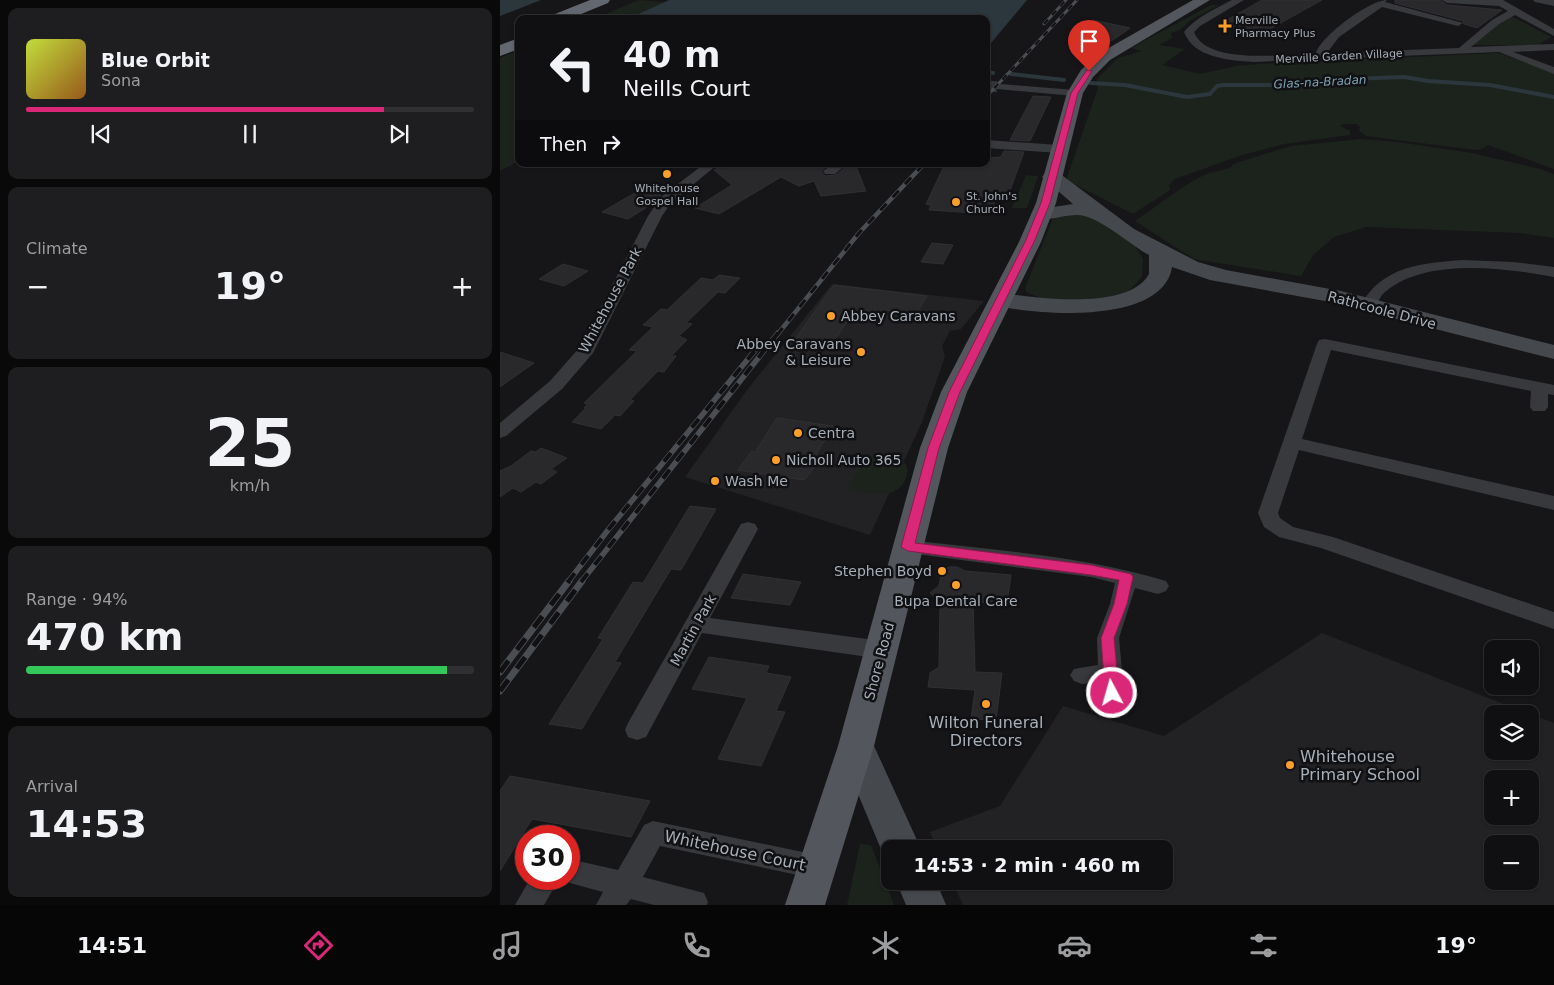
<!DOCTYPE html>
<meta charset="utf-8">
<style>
:root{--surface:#101012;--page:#1e1e20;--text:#f1f3f6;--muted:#9c9d9f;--line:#303032;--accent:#db2777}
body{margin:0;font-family:"DejaVu Sans",sans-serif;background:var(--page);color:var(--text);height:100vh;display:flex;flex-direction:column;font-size:19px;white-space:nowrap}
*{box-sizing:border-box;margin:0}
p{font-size:16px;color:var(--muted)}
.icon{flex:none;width:28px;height:28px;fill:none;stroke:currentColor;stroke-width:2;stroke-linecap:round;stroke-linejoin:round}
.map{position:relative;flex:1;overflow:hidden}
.sheet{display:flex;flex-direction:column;gap:8px;padding:8px;background:#09090a;width:500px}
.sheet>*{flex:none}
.guide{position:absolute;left:15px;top:15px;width:475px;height:152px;border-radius:10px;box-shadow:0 1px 4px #0004,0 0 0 1px var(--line);background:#101012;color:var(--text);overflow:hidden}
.fabs{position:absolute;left:984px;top:640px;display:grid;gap:10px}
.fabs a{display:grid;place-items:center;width:55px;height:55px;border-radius:10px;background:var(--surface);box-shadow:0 1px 4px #0004,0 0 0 1px var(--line);font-size:25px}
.speed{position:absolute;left:15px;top:825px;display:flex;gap:10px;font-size:25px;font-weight:700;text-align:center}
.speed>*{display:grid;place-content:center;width:65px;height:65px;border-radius:50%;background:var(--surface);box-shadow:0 1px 4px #0004,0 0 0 1px var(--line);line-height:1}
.speed .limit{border:8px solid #d22;background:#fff;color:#111}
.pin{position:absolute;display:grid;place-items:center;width:42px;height:42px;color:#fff;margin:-51px -21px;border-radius:50% 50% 50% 0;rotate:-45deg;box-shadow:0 0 5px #0007}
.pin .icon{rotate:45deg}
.me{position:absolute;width:55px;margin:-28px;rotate:354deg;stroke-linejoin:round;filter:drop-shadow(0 0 4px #0008)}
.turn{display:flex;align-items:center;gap:18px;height:105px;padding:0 25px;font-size:22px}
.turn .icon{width:65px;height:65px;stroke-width:2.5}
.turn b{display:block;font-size:35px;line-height:42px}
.then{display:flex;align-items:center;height:48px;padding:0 25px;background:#0003;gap:10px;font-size:19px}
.big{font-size:38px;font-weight:700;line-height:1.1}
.sheet .card{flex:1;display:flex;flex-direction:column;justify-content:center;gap:8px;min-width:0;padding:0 18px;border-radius:10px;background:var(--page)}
.sheet .dial{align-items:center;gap:0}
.dial b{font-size:65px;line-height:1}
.song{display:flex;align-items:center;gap:15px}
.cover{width:60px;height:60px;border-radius:8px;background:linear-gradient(135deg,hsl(70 70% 55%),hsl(30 70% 35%))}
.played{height:5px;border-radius:2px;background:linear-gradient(90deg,var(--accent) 80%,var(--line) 80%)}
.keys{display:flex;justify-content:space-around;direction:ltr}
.heat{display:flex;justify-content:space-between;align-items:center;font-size:28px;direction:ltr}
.charge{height:8px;border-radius:4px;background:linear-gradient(90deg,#34c759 94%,var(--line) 0)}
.trip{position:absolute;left:381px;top:840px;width:292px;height:50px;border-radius:10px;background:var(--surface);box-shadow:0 1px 4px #0004,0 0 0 1px var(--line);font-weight:700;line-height:50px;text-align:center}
.tab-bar{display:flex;height:80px;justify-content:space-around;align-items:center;background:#060607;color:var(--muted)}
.tab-bar .icon{width:35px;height:35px}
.tab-bar .on{color:var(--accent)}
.tab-bar b{font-size:22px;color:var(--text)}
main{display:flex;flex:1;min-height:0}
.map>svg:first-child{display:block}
</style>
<main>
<section class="sheet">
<div class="card">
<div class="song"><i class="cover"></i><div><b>Blue Orbit</b><p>Sona</p></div></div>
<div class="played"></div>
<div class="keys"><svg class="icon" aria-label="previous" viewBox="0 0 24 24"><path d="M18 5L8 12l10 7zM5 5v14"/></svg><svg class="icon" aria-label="pause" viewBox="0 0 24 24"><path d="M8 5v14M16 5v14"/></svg><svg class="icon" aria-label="next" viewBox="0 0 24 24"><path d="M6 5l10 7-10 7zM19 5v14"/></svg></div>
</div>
<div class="card"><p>Climate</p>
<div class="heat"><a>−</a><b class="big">19°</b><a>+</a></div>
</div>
<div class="card dial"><b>25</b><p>km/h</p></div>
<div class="card"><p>Range · 94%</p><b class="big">470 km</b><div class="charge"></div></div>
<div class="card"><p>Arrival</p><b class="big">14:53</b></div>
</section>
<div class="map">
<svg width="1054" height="905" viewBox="0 0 1054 905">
<rect width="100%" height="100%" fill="#161618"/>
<path fill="#222225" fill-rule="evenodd" d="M332 284 484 301 461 329 450 331 442 346 445 357 422 422 370 535 185 477 247 390Z
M822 633 1029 714H992V751H1030V714L1054 723V905H463L452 881H665V849H437L430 832 500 806 563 706 664 736ZM992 779H1030V816H992ZM992 844H1030V881H992Z"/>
<path fill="#1c231c" d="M139 0 164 2 127 19H94Z
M711 5H719L691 20 680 30 671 33 672 38 659 45 685 49 662 65 700 74 736 66 759 64 998 53 1054 72V169L988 145 982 149 975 150 866 136 859 131 860 127 857 124H842L840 126 850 131V135L784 144 742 155 675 179 669 185 670 190 633 214 566 180 598 88 597 79 618 58 642 51 631 48Z
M1009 15 1051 37 1038 45H972Z
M19 50V161L0 171V58Z
M861 139 898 142 972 153 1040 169 1054 174V238L1020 233 866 227 834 237 813 255 801 276 694 259 635 221C658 206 683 184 709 173 716 171 724 170 732 167V165L739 162 791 146Z
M526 175 538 176 527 208H512Z
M569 213 592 216 635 246 643 259 642 277 630 290 600 300 543 299 526 292 525 288 553 218Z
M366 454 394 457 405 463C408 468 408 472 406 478 397 502 368 493 348 490Z
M360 844 371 845 394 905H347Z"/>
<path fill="#2b373d" d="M0 0H41L0 16Z
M169 0H527L486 49V19H127Z"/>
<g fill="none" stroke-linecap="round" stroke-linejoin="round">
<path stroke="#2b373d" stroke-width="4" d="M486 72 493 73
M511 74 564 80
M590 83 625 85 687 97 710 94 717 86 723 85H809L848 79 904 77 928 81 990 85 1054 97"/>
</g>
<path fill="#29292c" stroke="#303034" d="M762 0H822L759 35 718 25Z
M895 0H940L947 5 1002 10 977 28 964 24 963 21 895 3Z
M593 20 630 28 613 40 597 46 571 41Z
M533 96 551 97 530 141 510 140Z
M504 151 524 152 508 196H497L490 214 429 210 431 205 426 204 445 164H486V158L501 157Z
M228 164H330L321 171 325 176 336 175 349 164H355L366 191 321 196 314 181 299 186 281 177 219 214 195 208 232 185 214 170Z
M140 190 161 195 155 202 128 219 102 212Z
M432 243 453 245 443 264 421 262Z
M63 264 88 271 64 286 39 279Z
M219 275 240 278 225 293 218 292 186 323 192 324 179 336 187 340 171 356H176L164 372 158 371 130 400 134 401 120 416 115 415 101 429 72 422 86 408H84L88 404 84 403 137 351 129 350 153 327 143 325 161 309 167 310 201 278 213 280Z
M334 285 427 296 416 314 386 310 381 317 352 314 332 344 295 339Z
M0 352 34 363 0 387Z
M277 418 333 426 312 461 319 462 304 480 238 470 251 452H255Z
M41 448 67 458 51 469 57 472 41 484 36 482 21 492 13 488 0 497V471L11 466 31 451 36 452Z
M190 506 216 509 181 570 171 569 115 662 121 663 82 729 49 724 103 639 98 638 133 582 143 583Z
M449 567H457L465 571 511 575 507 603 473 602 475 672 502 673 496 720 471 719 475 690 428 687 430 673 439 667 440 602 430 593 439 586 442 570Z
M243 574 301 582 290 605 231 598Z
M209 657 269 666 266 673 291 677 276 711 285 712 261 766 218 759 247 698 192 689Z
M10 776 150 801 131 837 32 819 0 871V791Z"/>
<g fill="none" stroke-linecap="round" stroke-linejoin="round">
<path stroke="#333538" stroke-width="11" stroke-dasharray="11 5.5" stroke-linecap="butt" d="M486 86 501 87"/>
<path fill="#37393d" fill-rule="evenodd" d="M732 0H744L700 26 694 32C707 66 787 54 816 53 822 35 870 0 887 0L885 2 963 23 958 26 882 7 839 37 827 53 959 48 992 20 1008 11 999 6 947 3 942 0H1003L1054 29V36L1015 15 999 24 971 47 1054 44V50L1013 52 1054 67V74L999 52 753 62C728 60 694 58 684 32 696 17 715 9 732 0Z
M1033 0H1054V6L1035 2Z
M501 84 575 90 581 93 575 96 497 89V85Z
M486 140 559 145 565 149 559 153 486 148Z
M204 164H218L171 203 162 216 93 353 62 389 6 436 0 438V423L50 381 80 347 148 216 161 197Z
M333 164H347L335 174H325L323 171Z
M963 260 1013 262 1054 267V277C1005 268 926 257 885 292 880 296 878 303 875 308L869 310 861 305C882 266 922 263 963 260Z
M825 339 1054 385V395L1048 394V407L1045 411H1033L1030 407 1031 391 831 350 802 439 1054 496V510L799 450 778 513 780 518 793 527 833 537 1054 612V629L821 548 779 537 764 527 758 513 817 344 819 340Z
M248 522 255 524 258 529 210 618 382 641 390 644 393 650 390 656 382 659 202 633 146 737 137 740 128 737 125 730 128 723 238 529 241 524Z
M408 540C494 550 583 556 666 581L669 586 666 591 658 594 635 588 619 638 624 693 620 700 612 702 604 700 600 683 582 684 574 681 570 675 574 669 598 665 597 638 610 604 615 583 591 577 401 552 398 547 401 542Z
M153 821 317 855 327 858 331 867 327 876 317 879 160 846 143 877 204 893 208 902 207 905H154L131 899 126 905H96L103 892 59 880 69 879V859L118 870 144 825Z
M30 879H59L44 905H15Z"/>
<path fill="#45484d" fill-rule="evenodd" d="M552 171 559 173 634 229 698 262 726 270 841 291 1054 345V359L825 301 710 280 672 267C663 326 534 315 493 305L490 300 493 295 501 293C536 298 629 311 649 274V255C630 245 598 215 577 215 562 215 548 222 534 218L531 214 534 210 573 204 542 177 545 173Z
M356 731 369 735 421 849H390V863L387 862 381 849 338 746 343 735Z
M396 881H436L446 905H406Z"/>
<path fill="#53565d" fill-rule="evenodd" d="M693 0H710L610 60 593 77 583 93 556 203 541 242 467 392 448 448 374 746 325 905H285L338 746 420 448 441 392 519 242 536 203 567 93 581 70 598 54Z"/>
<path fill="#63676f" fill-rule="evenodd" d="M90 0H110L108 3 69 19H48L50 16Z
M19 38V49L0 56V45Z"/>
<g stroke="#4a4d52" stroke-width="3">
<path id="rail-far3" d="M544 24 566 0
M486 97 577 0"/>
</g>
<g stroke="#4a4d52" stroke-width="4.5">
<path id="rail-far2" d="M277 335 359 233 424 164"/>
</g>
<g stroke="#4a4d52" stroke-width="5.5">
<path id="rail-far1" d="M68 582 108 530 257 348
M81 582 278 333"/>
</g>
<g stroke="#4a4d52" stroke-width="7">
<path id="rail" d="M0 672 69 581
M0 691 82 581"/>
</g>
<use href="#rail-far3" stroke="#111113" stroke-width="2" stroke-dasharray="6" stroke-linecap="butt"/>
<use href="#rail-far2" stroke="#111113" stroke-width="3" stroke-dasharray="9" stroke-linecap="butt"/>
<use href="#rail-far1" stroke="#111113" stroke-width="4" stroke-dasharray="11" stroke-linecap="butt"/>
<use href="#rail" stroke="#111113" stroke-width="5" stroke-dasharray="14" stroke-linecap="butt"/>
</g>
<path fill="#db2777" stroke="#8e194d" d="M587 70 592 71 578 93 550 203 534 242 460 392 439 448 415 543 591 565 631 574 633 577 627 604 614 638 619 693 617 697H607L605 693 601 638 614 604 619 580 591 575 408 551 401 547 428 448 449 392 525 242 541 203 571 93Z"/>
<g fill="#fb9f2b" stroke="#111113" stroke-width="2">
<path d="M722.5 18.5h5v5h5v5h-5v5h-5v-5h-5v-5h5z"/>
<circle cx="167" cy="174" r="5"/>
<circle cx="456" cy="202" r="5"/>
<circle cx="331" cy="316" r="5"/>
<circle cx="361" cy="352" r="5"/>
<circle cx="298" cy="433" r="5"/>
<circle cx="276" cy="460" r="5"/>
<circle cx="215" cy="481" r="5"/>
<circle cx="442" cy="571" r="5"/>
<circle cx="456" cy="585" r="5"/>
<circle cx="486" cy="704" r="5"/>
<circle cx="790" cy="765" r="5"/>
</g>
<g text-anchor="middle" stroke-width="5" stroke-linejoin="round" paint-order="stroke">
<g font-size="11" fill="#a7afb9" stroke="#111113" text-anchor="start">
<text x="735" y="24">Merville<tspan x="735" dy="13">Pharmacy Plus</tspan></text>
<text x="167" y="192" text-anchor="middle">Whitehouse<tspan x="167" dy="13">Gospel Hall</tspan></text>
<text x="466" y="200">St. John's<tspan x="466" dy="13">Church</tspan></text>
</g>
<g font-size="11" fill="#a7afb9" stroke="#111113">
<text transform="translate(839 56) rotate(-3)" y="4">Merville Garden Village</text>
</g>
<g font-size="12" font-style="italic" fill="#7da1b5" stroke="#111113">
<text transform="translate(820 82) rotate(-3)" y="4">Glas-na-Bradan</text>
</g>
<g font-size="14" fill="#a7afb9" stroke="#111113">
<text transform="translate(110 300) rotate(-62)" y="5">Whitehouse Park</text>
<text transform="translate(882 310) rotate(15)" y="5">Rathcoole Drive</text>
<text transform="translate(193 630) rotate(-61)" y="5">Martin Park</text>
<text transform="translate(379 661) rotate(-75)" y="5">Shore Road</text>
</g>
<g font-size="14" fill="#a7afb9" stroke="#111113" text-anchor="start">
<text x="341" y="321">Abbey Caravans</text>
<text x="351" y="349" text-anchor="end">Abbey Caravans<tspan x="351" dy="16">&amp; Leisure</tspan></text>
<text x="308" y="438">Centra</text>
<text x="286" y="465">Nicholl Auto 365</text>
<text x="225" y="486">Wash Me</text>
<text x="432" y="576" text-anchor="end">Stephen Boyd</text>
<text x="456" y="606" text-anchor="middle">Bupa Dental Care</text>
</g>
<g font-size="16" fill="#a7afb9" stroke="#111113">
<text x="486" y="728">Wilton Funeral<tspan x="486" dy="18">Directors</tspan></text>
<text x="800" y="762" text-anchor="start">Whitehouse<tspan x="800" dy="18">Primary School</tspan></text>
</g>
<g font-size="16" fill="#a7afb9" stroke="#111113">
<text transform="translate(235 850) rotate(12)" y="6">Whitehouse Court</text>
</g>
</g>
</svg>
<div class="fabs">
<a><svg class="icon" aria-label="sound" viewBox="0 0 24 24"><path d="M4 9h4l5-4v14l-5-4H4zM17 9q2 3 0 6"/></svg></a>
<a><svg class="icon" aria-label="layers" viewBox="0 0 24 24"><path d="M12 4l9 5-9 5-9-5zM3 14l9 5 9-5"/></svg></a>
<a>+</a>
<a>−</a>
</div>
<div class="speed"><div class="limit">30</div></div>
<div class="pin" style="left:589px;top:71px;background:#d93025"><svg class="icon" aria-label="arrive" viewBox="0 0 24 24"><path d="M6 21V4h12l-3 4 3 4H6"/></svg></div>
<svg class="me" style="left:612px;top:693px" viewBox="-20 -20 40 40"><circle r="17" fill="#db2777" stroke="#fff" stroke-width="3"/><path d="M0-11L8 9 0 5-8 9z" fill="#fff"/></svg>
<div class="trip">14:53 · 2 min · 460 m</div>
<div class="guide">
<div class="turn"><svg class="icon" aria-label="left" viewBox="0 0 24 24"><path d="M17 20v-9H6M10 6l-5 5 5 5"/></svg><div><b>40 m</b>Neills Court</div></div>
<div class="then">Then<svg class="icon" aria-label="right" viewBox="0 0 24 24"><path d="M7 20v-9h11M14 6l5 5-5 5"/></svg></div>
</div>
</div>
</main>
<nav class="tab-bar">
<b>14:51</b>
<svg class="icon on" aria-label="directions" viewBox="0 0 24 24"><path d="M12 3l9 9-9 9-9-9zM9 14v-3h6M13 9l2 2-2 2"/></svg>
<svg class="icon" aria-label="music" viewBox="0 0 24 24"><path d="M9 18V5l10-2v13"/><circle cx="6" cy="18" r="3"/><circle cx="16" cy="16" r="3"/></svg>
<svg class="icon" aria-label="phone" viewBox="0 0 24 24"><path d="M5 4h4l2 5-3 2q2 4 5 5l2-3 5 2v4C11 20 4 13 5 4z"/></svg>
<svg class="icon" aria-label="climate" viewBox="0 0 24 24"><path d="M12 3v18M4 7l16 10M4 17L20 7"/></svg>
<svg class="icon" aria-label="car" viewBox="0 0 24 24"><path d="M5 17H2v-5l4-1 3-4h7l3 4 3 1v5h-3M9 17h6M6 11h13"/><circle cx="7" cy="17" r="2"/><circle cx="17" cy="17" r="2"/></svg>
<svg class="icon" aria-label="filters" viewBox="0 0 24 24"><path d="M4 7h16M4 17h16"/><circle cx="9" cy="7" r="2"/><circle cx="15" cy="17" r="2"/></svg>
<b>19°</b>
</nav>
